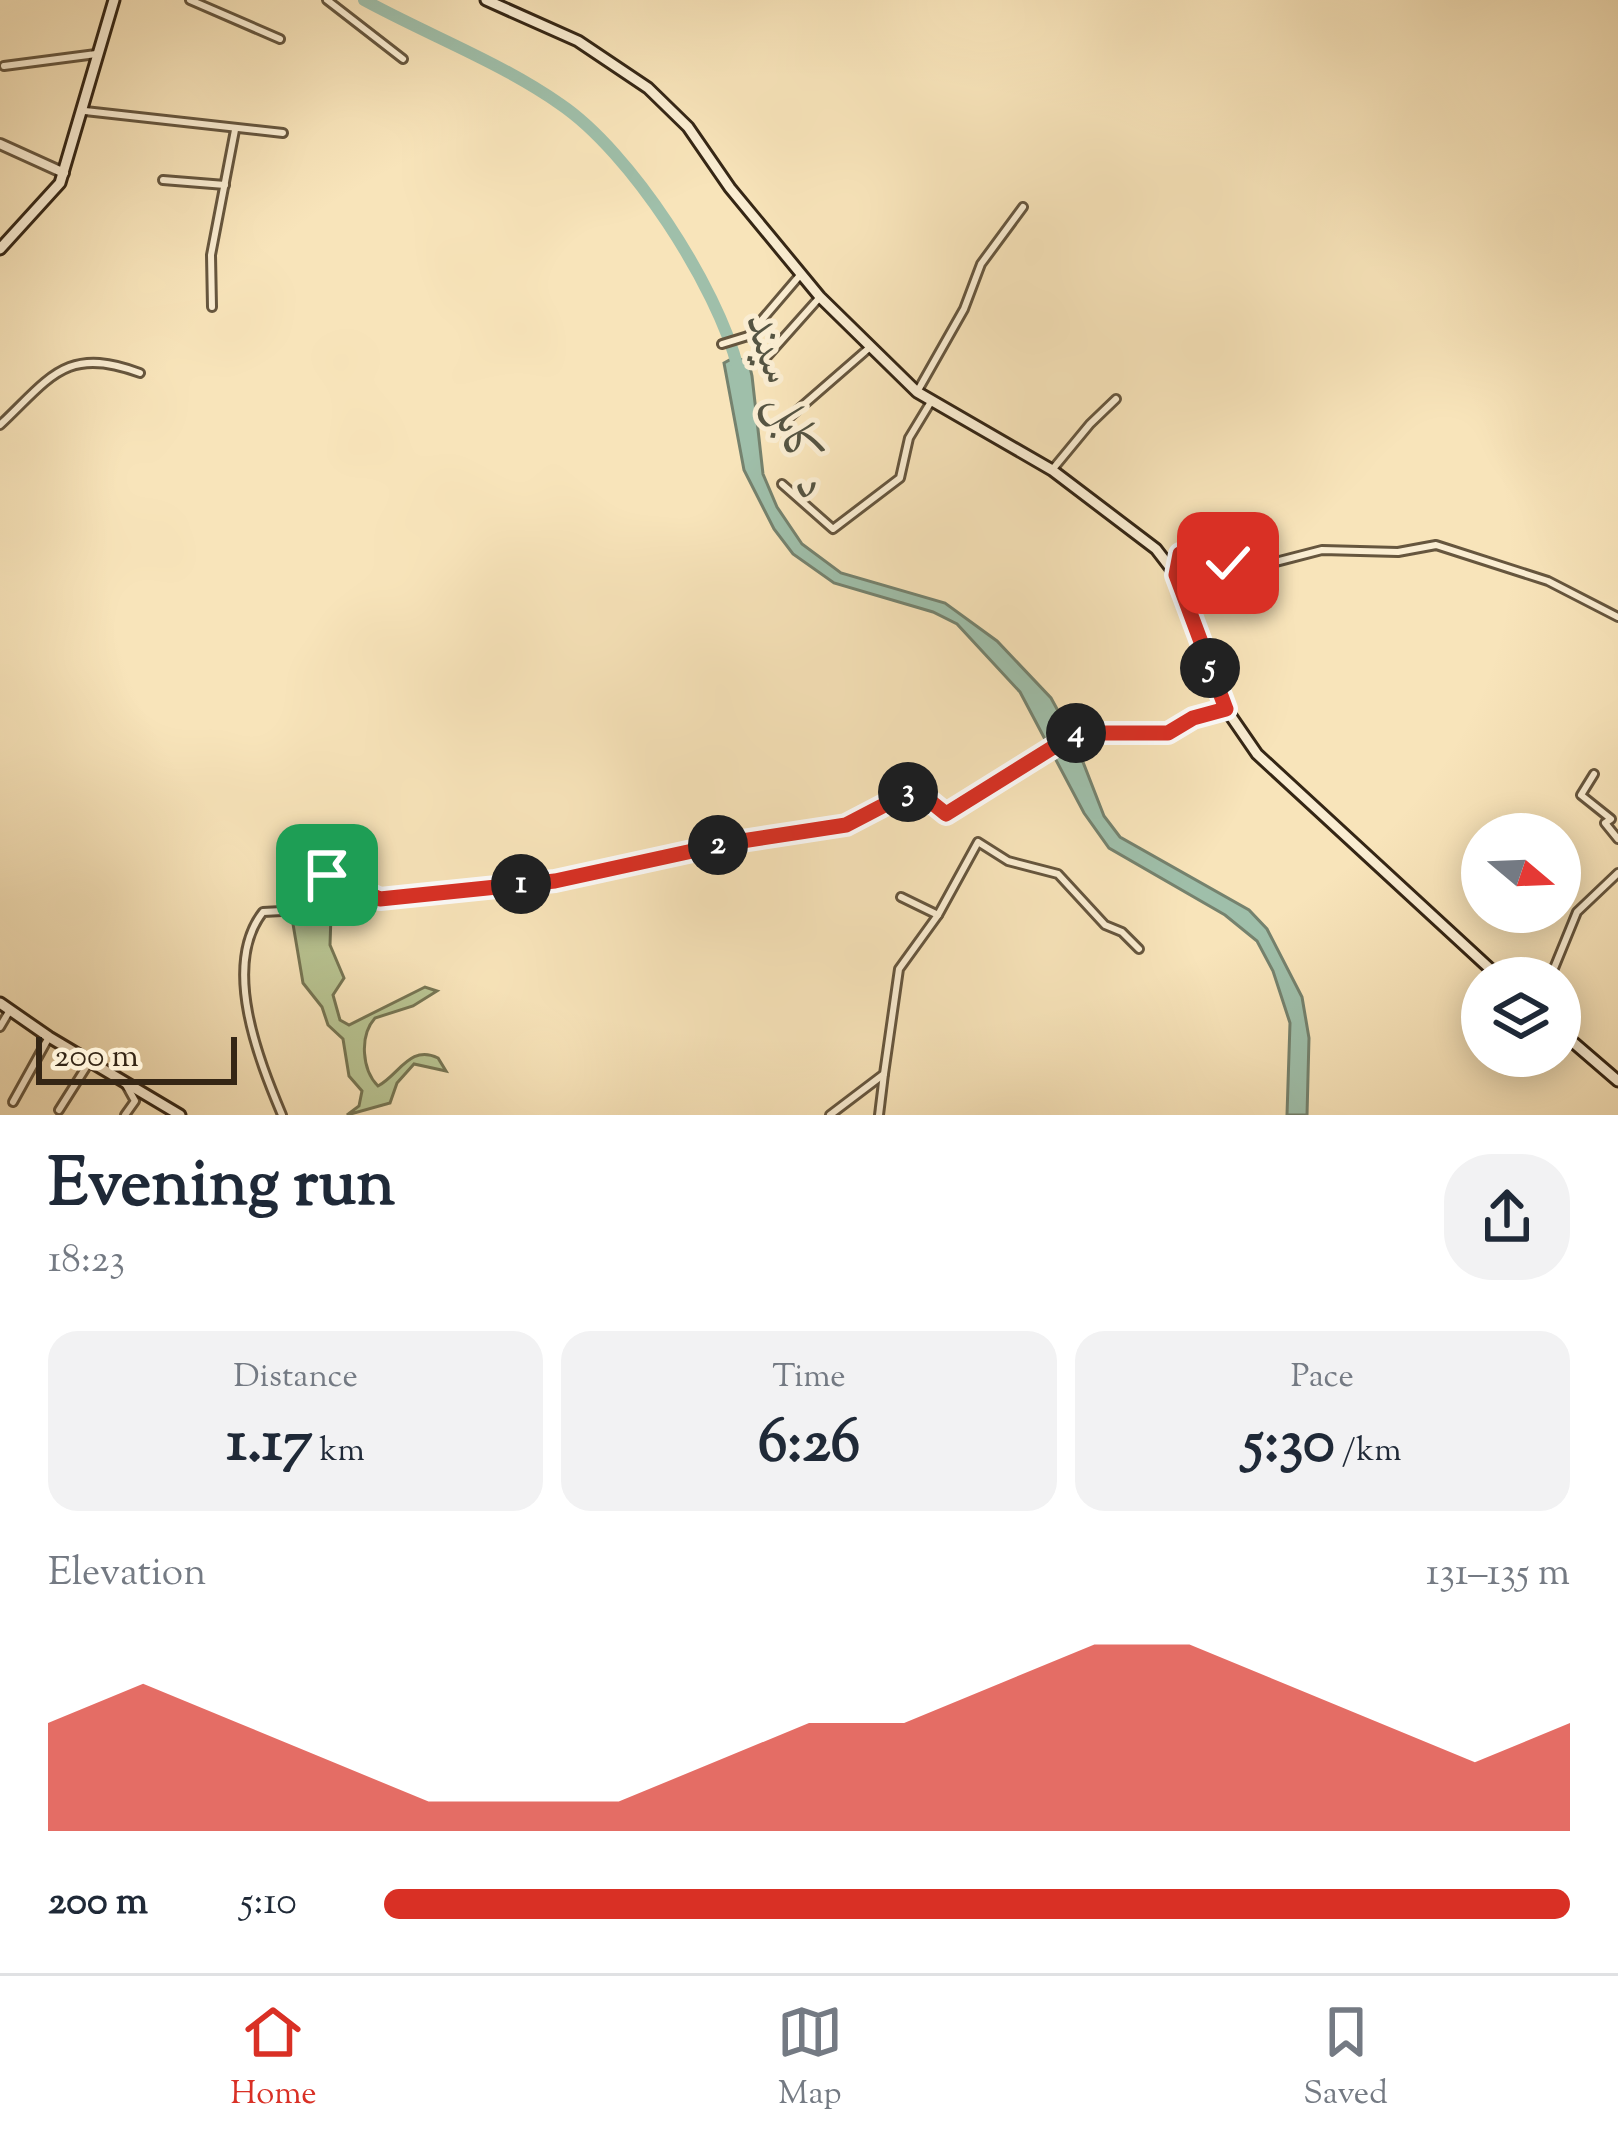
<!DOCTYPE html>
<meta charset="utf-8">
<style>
:root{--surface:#fff;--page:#f2f2f3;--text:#1f2937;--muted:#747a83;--line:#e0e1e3;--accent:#d93025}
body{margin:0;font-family:"Sorts Mill Goudy",Amiri,serif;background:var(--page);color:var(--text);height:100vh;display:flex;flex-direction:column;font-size:45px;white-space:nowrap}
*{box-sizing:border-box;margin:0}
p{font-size:39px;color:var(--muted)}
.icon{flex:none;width:66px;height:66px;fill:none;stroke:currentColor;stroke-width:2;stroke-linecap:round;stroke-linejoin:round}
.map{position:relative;height:1115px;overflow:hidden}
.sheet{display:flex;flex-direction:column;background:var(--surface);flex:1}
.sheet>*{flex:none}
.needle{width:78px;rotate:109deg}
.controls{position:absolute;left:1461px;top:813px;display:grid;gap:24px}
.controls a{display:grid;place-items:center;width:120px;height:120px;border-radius:50%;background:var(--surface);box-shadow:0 6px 30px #0003;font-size:60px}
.scale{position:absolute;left:36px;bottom:30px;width:201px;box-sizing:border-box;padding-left:12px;border:6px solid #352615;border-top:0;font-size:33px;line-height:42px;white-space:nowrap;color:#352615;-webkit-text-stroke:9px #faedd2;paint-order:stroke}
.pin{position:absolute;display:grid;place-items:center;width:102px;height:102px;color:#fff;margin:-51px;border-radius:24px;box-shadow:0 6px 18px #0006}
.km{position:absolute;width:60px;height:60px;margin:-30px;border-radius:50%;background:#222;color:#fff;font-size:33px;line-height:60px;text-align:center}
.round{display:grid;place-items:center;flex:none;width:126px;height:126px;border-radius:48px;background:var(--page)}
.summary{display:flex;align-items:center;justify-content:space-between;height:204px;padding:0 48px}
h1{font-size:66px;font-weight:700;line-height:90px}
.stats{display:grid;grid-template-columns:repeat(3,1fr);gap:18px;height:204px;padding:12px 48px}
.stats div{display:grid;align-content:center;border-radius:30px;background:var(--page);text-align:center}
.stats b{font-size:60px;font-weight:700}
.stats small{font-size:33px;font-weight:400}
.stats p{font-size:33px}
.chart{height:336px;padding:24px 48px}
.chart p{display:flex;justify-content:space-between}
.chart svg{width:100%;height:216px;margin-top:12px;fill:var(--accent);opacity:.7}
ul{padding:0 48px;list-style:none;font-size:39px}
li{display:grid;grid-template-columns:192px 144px 1fr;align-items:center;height:90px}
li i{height:30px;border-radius:15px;background:var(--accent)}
.menu{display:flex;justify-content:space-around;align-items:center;height:168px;border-top:3px solid var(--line);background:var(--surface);font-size:33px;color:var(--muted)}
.menu a{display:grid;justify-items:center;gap:6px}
.menu .selected{color:var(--accent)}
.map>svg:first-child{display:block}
</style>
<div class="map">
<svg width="1618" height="1115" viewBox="0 0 1618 1115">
<rect width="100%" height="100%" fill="#f8e4ba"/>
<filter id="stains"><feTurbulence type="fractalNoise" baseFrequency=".00167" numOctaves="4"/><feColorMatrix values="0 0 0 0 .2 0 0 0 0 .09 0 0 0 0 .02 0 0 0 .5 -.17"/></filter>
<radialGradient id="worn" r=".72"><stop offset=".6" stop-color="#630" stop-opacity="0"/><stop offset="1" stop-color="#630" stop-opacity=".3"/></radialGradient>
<path fill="#b9c593" stroke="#777654" stroke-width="3" d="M314 876 332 886 330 945 344 978 333 995 340 1020 349 1025 425 987 437 991 413 1006 375 1018C359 1036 362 1070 378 1086 399 1075 410 1044 438 1058L446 1071 414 1064 397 1083 390 1103 347 1115 359 1106 362 1091 349 1076 343 1039 328 1025 322 1007 303 983 293 924 295 898Z"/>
<path fill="#9fbfaa" stroke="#75826e" stroke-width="3" d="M735 357 749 363 752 376 763 474 777 507 802 544 841 573 945 603 997 641 1051 698 1076 744 1104 816 1120 837 1249 910 1267 929 1302 997 1309 1038 1307 1115H1287L1290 1023 1273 971 1257 941 1225 915 1109 848 1084 813 1020 692 957 624 933 612 834 583 793 554 774 529 744 470 724 363Z"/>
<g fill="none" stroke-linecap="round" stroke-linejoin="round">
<path stroke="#9fbfaa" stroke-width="12" d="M364 0C428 35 500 62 560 104 631 152 717 286 738 368"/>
<g stroke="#66563e" stroke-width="12">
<g id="minor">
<path d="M190 0 280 39"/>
<path d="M327 0 403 59"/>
<path d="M4 66 96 54"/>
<path d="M85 111 283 133"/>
<path d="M163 180 225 185"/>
<path d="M212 307 211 255 235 130"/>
<path d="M722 344 748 336 801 274"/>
<path d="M763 361 820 297"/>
<path d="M917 392 964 309 981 264 1023 207"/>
<path d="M0 425C50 378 66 345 140 373"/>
<path d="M777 428 869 348"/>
<path d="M1052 470 1090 424 1116 399"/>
<path d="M782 484 833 529 900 478 909 438 932 400"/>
<path d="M1176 575 1180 554 1264 565 1322 550 1398 552 1436 545 1548 581 1618 617"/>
<path d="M1594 774 1581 795 1611 819 1605 823 1618 839"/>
<path d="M901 897 938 915"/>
<path d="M1550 978 1577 912 1618 873"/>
<path d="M0 1027 10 1010"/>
<path d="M13 1102 49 1037"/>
<path d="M59 1110 90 1061"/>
<path d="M125 1115 135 1101 125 1083"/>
<path d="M282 1115C259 1060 221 966 263 912L282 911 291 891 311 868 380 899 555 881 729 843 846 825 915 789 946 814 1076 733H1168L1193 718 1226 709"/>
<path d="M830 1115 884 1074 899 969 938 915 978 842 1008 861 1058 874 1105 925 1122 932 1139 949"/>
<path d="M879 1115 884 1074"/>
</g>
</g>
<g stroke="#66563e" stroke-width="14">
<path id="tertiary" d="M0 144 64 173"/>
</g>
<g stroke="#352615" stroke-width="15">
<g id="secondary">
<path d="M486 0 578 41 648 88 688 127 730 188 820 297 917 392 1052 470 1156 549 1176 575 1226 709 1257 754 1500 978"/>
<path d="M0 249 60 183 114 0"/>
<path d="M0 1003 49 1037 180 1115"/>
<path d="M1560 1031 1618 1081"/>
</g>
</g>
<use href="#minor" stroke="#faedd2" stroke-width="6"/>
<use href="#tertiary" stroke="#faedd2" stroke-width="8"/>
<use href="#secondary" stroke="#faedd2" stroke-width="9"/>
</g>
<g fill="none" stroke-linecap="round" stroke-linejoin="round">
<g stroke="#fff" stroke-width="24">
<path id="route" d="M327 875 380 899 555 881 729 843 846 825 915 789 946 814 1076 733H1168L1193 718 1226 709 1176 575 1180 554 1197 553 1228 563"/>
</g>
<use href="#route" stroke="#d93025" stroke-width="15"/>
</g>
<g text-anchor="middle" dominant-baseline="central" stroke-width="10" stroke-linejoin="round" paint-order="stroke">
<g font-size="48" font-style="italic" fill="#555442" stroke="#faedd2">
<text transform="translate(785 407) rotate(73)">د کابل سيند</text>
</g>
</g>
<rect width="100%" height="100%" filter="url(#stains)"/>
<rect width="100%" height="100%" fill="url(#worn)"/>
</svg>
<div class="controls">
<a><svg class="needle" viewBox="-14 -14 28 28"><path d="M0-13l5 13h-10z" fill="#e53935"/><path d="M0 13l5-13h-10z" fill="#747a83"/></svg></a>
<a><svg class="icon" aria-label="layers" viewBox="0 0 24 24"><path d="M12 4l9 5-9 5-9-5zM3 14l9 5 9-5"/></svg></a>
</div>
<div class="scale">200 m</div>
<div class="pin" style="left:327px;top:875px;background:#1e9e55"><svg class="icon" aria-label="arrive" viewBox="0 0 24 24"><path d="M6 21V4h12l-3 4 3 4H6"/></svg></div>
<div class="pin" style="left:1228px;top:563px;background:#d93025"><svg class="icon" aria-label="check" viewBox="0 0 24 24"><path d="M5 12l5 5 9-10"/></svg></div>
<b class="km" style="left:521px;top:884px">1</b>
<b class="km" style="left:718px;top:845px">2</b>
<b class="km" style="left:908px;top:792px">3</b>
<b class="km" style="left:1076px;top:733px">4</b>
<b class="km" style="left:1210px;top:668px">5</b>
</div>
<section class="sheet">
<div class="summary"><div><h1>Evening run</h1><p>18:23</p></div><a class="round"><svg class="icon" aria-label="share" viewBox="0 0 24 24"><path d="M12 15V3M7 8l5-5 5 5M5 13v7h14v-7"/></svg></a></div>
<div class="stats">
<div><p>Distance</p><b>1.17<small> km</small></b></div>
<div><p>Time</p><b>6:26</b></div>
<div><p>Pace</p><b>5:30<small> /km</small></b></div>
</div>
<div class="chart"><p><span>Elevation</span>131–135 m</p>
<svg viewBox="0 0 160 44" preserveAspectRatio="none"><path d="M0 44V22L10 14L20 22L30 30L40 38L50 38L60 38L70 30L80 22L90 22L100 14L110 6L120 6L130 14L140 22L150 30L160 22V44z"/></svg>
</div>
<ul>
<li><b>200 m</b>5:10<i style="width:100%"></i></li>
</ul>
</section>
<nav class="menu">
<a class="selected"><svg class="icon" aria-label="home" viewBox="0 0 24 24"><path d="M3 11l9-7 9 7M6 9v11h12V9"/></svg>Home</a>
<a><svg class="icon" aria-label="map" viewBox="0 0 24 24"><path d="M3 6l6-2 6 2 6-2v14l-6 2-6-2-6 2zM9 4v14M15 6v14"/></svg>Map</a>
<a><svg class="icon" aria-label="saved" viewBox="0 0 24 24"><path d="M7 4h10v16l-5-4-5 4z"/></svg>Saved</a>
</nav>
